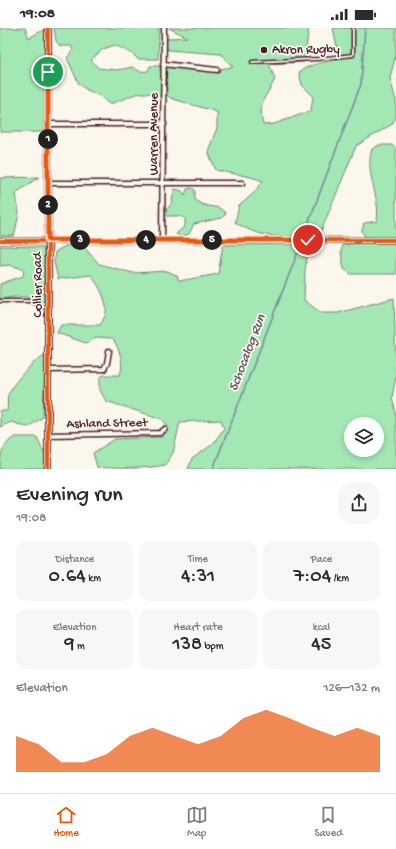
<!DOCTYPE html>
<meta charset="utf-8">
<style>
:root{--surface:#fff;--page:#f7f7f7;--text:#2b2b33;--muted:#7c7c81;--line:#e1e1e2;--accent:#ea580c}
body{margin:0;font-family:"Gochi Hand",sans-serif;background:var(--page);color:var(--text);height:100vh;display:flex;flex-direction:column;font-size:15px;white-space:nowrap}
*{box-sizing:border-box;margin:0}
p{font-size:13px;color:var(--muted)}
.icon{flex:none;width:22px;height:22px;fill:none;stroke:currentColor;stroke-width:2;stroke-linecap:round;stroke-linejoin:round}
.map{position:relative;height:441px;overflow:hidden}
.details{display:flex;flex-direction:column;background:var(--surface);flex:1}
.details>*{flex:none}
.buttons{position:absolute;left:344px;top:389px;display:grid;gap:8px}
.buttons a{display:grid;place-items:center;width:40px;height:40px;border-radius:50%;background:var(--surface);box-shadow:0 2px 6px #0003;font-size:20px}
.pin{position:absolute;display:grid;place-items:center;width:34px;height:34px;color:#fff;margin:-17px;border:2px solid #fff;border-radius:50%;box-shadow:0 1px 4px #0007}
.km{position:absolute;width:20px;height:20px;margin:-10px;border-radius:50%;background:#222;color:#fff;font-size:11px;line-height:20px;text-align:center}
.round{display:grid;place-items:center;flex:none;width:42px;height:42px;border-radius:16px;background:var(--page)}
.head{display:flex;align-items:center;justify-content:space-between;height:68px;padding:0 16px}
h1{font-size:22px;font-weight:600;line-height:30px}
.metrics{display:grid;grid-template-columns:repeat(3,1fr);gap:6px;height:68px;padding:4px 16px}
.metrics div{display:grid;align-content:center;border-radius:10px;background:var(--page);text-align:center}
.metrics b{font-size:20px;font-weight:600}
.metrics small{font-size:11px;font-weight:400}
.metrics p{font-size:11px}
.chart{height:112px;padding:8px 16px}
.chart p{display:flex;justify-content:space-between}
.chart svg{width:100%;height:72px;margin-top:4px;fill:var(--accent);opacity:.7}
.status{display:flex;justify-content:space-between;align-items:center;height:28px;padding:0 20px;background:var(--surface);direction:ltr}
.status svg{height:11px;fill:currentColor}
.menu{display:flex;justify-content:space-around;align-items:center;height:56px;border-top:1px solid var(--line);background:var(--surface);font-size:11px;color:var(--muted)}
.menu a{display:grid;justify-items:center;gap:2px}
.menu .active{color:var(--accent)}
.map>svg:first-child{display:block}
</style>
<div class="status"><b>19:08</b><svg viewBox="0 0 49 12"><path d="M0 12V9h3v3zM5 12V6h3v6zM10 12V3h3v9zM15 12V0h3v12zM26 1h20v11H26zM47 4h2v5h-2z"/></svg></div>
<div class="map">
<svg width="396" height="441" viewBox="0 0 396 441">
<rect width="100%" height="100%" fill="#fbf7ec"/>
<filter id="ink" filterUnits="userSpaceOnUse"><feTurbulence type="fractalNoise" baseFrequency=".025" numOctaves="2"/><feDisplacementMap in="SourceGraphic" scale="8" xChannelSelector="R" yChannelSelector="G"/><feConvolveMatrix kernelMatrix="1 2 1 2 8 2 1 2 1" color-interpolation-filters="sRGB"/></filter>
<g filter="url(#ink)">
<g fill="#a3e8b4" stroke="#768470" fill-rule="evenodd">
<path d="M0 0H25L29 10 45 1V104H0Z"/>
<path d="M54 0H159L158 31H138L131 25 115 17 103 21 91 32 98 40 117 42 133 39C137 43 142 44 148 43L150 38H160L162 69C137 59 132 70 109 76L100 68 87 62 79 56 67 30 73 22 71 18H60L56 13Z"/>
<path d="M169 0H309L304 34 269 36 275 51C265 72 258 71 263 97L274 96 311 83 313 68 302 57 299 44C311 35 326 35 339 30L333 0H396V25L390 50 396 73V89L392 96 356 118 319 208C286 208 263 213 235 194L239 178 254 165 263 153C248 147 232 146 216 142L208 123 217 100V84L170 70 167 67 166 39 204 43 233 39 221 26 168 22 166 16 168 10 187 9Z"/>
<path d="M379 117H392L396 121V210L365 209 362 203 364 195 377 193C381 168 364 146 372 121Z"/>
<path d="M39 149 16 165 19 186 14 208H0V150Z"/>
<path d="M192 160 195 162V172C198 174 201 176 204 177 214 180 219 177 226 186L221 190 194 196 189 206 181 209 176 206 185 198V190L178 188H165L167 181 172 175 174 161 182 163 185 167 187 161Z"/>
<path d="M358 215H392L396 217V246H351L344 241 341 224 342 217Z"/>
<path d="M309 216 305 242 304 272 321 285H338L394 270 396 348 392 369 396 385V441H188L192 431 213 416 224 400 221 392 180 394 173 425 165 437C144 441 119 441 97 439L93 425 115 411 163 409 167 397 162 391 106 373 100 362V351L103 347H120C124 335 120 322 113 311L96 310 86 315 57 305 61 297H100C102 294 105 289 106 285 108 273 98 256 91 247L58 251 54 234 55 224 66 218 84 219 99 236 133 245 168 243 177 248 179 253 218 246 223 217ZM351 396H377V422H351Z"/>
<path d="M0 218 43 219 44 224V274C30 268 14 267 0 272V256L23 248 24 241 9 237 0 238Z"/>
<path d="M45 327 43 389 28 399 11 394 0 399V383H7C8 378 7 372 8 367 11 357 35 331 45 327Z"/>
<path d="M14 409H37L45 427 44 441H0C0 426 2 418 14 409Z"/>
</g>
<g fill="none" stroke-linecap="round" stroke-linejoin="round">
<g stroke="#7386a1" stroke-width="1.5">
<path d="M303 209 361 56 365 0"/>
<path d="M213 441 301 216"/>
</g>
<g stroke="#4a1f2b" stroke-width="5">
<g id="service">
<path d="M252 34 317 31 353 27V0"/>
<path d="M0 273H31L41 279H47"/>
</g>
</g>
<g stroke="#4a1f2b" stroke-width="7">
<g id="minor">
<path d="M163 36 217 42"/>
<path d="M48 96H164"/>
<path d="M48 155H242"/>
<path d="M162 212 164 0"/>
<path d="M0 213 396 212"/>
<path d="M49 342 104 341 107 335 109 323"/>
<path d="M48 407 160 405 165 401"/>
</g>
</g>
<g stroke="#4a1f2b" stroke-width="8">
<path id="tertiary" d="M48 0V441"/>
</g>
<use href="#service" stroke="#fbf7ec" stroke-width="2"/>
<use href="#minor" stroke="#fbf7ec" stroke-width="4"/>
<use href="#tertiary" stroke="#fbf7ec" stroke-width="5.5"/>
<g stroke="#fbf7ec" stroke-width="6">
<g id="cycleway">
<path d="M48 0V441"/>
<path d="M0 213 396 212"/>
</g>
</g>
<use href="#cycleway" stroke="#e8590c" stroke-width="4"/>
</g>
</g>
<g fill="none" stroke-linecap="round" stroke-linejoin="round" filter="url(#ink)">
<g stroke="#fff" stroke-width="8">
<path id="route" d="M48 44V212H308"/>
</g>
<use href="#route" stroke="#ea580c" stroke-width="5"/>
</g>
<circle fill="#4a1f2b" stroke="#fbf7ec" stroke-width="1.5" cx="264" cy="22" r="4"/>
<g text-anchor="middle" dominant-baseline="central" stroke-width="3.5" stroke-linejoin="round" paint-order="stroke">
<g font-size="13" fill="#4a1f2b" stroke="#fbf7ec" text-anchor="start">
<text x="272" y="22">Akron Rugby</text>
</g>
<g font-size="13" fill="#4a1f2b" stroke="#fbf7ec">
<text transform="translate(154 106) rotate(-90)">Warren Avenue</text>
<text transform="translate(38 257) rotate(-90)">Collier Road</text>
<text transform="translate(107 396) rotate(-1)">Ashland Street</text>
</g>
<g font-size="14" font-style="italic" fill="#5f5366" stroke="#fbf7ec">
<text transform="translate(248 325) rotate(-69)">Schocalog Run</text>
</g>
</g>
</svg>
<div class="buttons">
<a><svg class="icon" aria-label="layers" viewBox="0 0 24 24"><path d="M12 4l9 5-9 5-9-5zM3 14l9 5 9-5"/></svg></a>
</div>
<div class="pin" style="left:48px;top:44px;background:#1e9e55"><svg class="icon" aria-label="arrive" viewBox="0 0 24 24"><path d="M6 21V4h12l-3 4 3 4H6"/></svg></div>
<div class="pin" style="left:308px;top:212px;background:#d93025"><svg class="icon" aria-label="check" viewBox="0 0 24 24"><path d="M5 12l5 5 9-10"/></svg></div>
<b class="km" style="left:48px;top:111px">1</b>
<b class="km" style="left:48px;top:177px">2</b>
<b class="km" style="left:80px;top:212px">3</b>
<b class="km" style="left:146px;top:212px">4</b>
<b class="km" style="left:212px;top:212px">5</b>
</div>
<section class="details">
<div class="head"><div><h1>Evening run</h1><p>19:08</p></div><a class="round"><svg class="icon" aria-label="share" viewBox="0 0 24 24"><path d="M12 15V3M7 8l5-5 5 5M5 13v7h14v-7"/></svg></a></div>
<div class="metrics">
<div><p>Distance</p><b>0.64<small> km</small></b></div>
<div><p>Time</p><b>4:31</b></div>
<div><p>Pace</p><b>7:04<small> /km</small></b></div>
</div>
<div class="metrics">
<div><p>Elevation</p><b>9<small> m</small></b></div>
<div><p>Heart rate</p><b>138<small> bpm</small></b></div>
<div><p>kcal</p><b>45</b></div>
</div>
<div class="chart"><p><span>Elevation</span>126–132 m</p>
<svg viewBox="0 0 160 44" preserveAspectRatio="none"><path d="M0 44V22L10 27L20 38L30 38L40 33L50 22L60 17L70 22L80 27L90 22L100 11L110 6L120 11L130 17L140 22L150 17L160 22V44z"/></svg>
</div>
</section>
<nav class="menu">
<a class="active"><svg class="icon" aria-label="home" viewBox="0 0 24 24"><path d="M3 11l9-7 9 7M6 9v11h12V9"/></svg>Home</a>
<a><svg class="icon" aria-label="map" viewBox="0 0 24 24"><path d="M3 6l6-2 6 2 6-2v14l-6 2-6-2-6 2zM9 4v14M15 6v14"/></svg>Map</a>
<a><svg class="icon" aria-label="saved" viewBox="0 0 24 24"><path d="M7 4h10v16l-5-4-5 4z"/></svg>Saved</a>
</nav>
